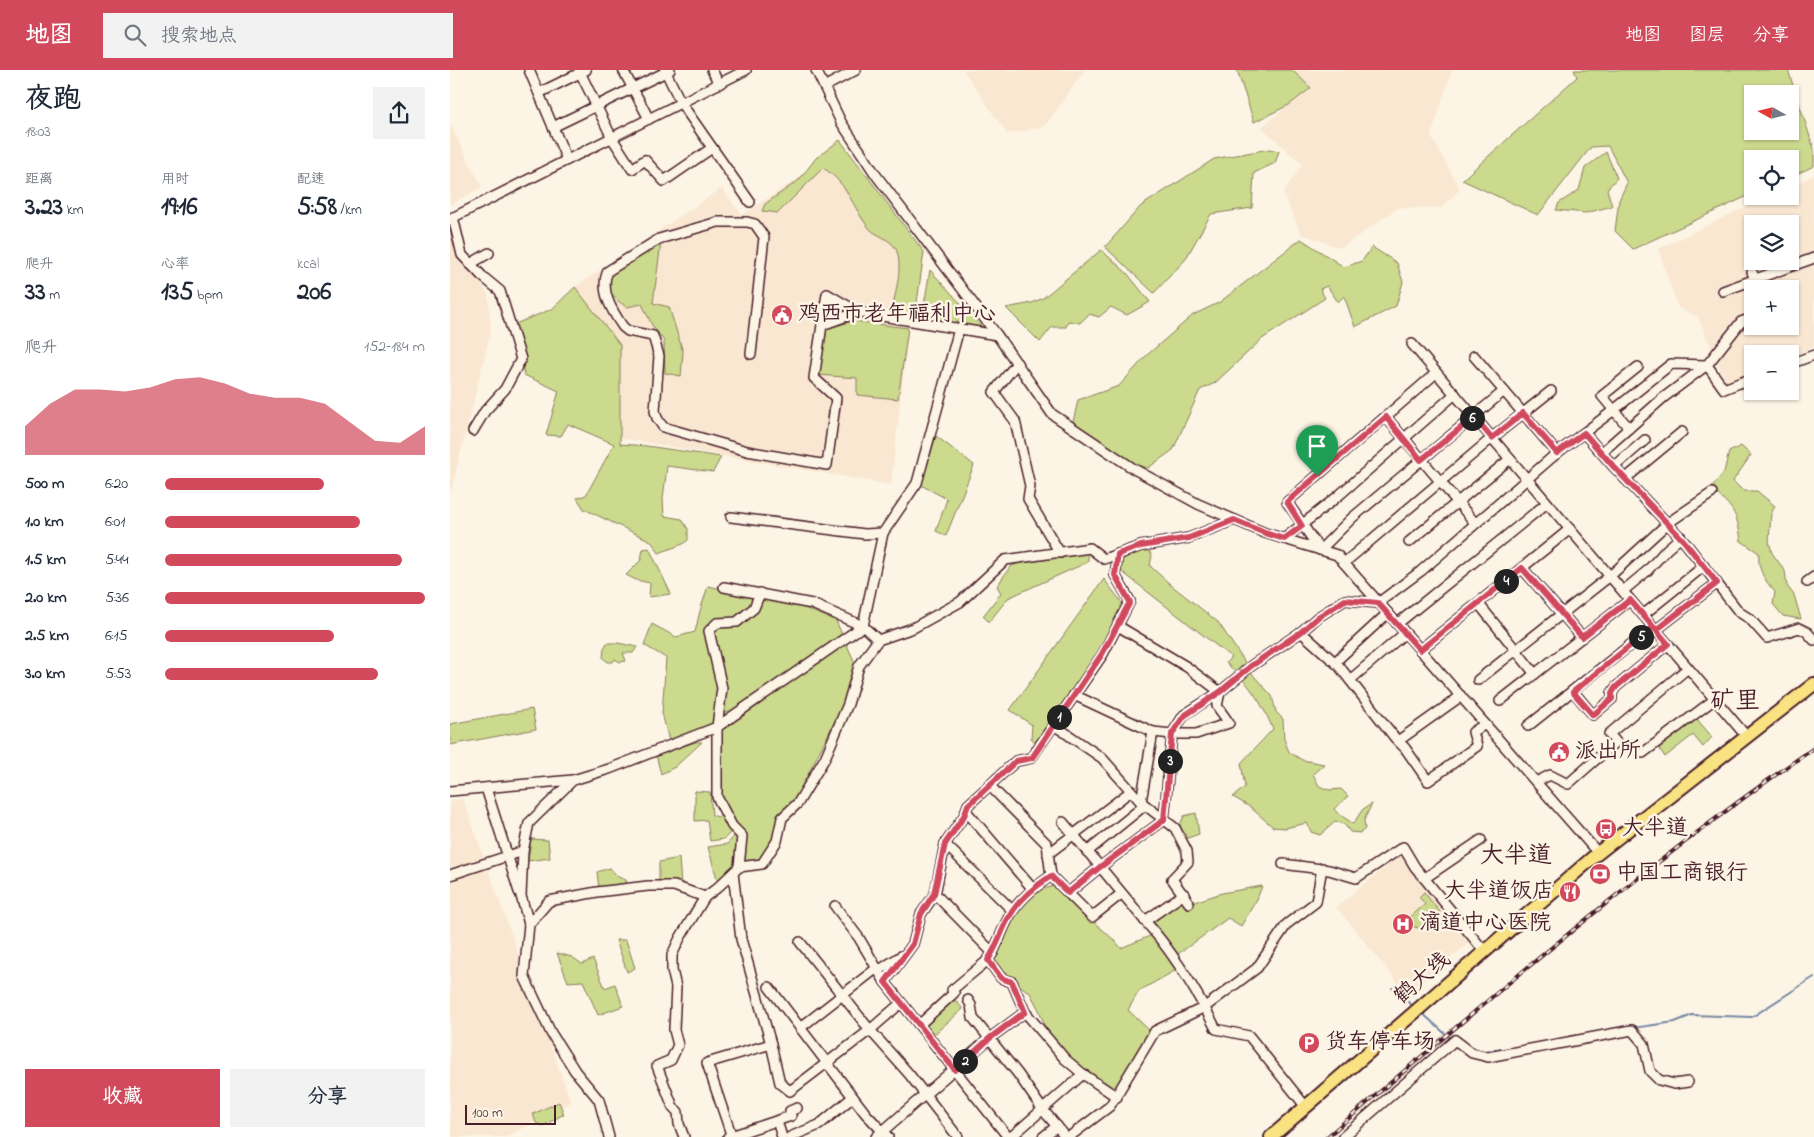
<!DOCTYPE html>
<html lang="zh">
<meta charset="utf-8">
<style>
:root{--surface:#fff;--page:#f2f2f3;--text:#1f2937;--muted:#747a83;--accent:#d1495b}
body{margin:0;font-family:"Indie Flower","LXGW WenKai TC",sans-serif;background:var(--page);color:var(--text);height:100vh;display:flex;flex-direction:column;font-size:19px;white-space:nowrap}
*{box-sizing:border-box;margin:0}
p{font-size:16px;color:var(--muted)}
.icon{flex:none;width:28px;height:28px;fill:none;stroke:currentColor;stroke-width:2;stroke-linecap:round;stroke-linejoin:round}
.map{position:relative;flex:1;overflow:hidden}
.drawer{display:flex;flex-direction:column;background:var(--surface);width:450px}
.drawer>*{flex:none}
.needle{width:32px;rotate:278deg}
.fabs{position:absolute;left:1294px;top:15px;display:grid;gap:10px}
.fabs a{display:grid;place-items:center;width:55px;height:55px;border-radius:0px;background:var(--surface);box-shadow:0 1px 4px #0004;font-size:25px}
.scale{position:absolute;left:15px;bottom:12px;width:91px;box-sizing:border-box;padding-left:5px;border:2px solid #4a1f2b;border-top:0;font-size:14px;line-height:18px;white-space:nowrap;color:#4a1f2b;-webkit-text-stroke:4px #fcf5e5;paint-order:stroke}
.pin{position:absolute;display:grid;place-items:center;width:42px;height:42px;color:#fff;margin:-51px -21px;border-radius:50% 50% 50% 0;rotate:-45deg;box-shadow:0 0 5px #0007}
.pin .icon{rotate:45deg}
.km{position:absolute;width:25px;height:25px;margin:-12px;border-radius:50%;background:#222;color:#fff;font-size:14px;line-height:25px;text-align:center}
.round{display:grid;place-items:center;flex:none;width:52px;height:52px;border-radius:0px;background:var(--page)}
.head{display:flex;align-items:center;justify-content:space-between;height:85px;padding:0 25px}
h1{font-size:28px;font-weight:700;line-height:38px}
.figures{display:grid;grid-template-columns:repeat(3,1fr);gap:8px;height:85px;padding:5px 25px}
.figures div{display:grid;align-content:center}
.figures b{font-size:25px;font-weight:700}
.figures small{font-size:14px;font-weight:400}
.figures p{font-size:14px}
.chart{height:140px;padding:10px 25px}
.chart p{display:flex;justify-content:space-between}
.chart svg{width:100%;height:90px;margin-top:5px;fill:var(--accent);opacity:.7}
.button{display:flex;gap:10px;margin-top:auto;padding:10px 25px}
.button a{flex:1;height:58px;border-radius:0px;background:var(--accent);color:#fff;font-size:20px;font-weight:700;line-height:58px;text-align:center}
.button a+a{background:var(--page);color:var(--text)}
ul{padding:0 25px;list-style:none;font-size:16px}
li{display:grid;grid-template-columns:80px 60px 1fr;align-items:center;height:38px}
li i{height:12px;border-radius:6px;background:var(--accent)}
header{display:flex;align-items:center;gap:30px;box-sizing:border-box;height:70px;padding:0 25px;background:var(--accent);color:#fff}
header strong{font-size:24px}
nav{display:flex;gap:28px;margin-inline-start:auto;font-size:18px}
.search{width:350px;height:45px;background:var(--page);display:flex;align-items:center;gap:12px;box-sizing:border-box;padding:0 18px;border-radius:0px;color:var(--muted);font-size:19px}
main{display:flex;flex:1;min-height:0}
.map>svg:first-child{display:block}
</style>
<header>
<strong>地图</strong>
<div class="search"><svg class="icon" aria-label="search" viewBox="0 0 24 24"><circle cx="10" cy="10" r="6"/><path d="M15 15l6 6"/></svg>搜索地点</div>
<nav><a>地图</a><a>图层</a><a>分享</a></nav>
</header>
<main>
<section class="drawer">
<div class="head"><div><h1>夜跑</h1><p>18:03</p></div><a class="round"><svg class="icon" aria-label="share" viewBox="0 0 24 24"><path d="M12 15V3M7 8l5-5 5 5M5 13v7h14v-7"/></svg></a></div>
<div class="figures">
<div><p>距离</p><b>3.23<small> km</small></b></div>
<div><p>用时</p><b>19:16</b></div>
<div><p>配速</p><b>5:58<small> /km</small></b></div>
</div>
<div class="figures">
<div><p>爬升</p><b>33<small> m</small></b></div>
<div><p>心率</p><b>135<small> bpm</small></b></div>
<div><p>kcal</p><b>206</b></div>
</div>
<div class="chart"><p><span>爬升</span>152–184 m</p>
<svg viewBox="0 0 160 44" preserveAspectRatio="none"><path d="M0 44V30L10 19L20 12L30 12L40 13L50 11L60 7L70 6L80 9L90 14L100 16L110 16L120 19L130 28L140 37L150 38L160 30V44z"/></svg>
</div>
<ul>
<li><b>500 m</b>6:20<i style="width:61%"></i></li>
<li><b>1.0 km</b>6:01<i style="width:75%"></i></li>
<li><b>1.5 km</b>5:44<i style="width:91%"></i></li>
<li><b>2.0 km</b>5:36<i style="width:100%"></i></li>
<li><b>2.5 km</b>6:15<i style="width:65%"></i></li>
<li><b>3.0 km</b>5:53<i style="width:82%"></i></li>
</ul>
<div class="button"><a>收藏</a><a>分享</a></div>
</section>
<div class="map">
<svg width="1364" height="1067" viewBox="0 0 1364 1067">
<rect width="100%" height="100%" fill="#fcf5e5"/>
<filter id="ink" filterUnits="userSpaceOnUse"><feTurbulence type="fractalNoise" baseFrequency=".02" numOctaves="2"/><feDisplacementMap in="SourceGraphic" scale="10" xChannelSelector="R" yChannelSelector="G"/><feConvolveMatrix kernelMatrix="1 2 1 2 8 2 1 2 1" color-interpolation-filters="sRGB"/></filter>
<g filter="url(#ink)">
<g fill="#fae7d2" fill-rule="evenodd">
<path d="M513 0H635L594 57 557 64Z"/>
<path d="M841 0H1002L981 66 1010 119 992 138H948L891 178 851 164 833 123 852 94 811 57 861 18Z"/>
<path d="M0 54 32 117 0 135Z"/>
<path d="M387 83 467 186 441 415 164 367 125 217 272 118 292 145Z"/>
<path d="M1364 105V277L1340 287V284H1302V302L1276 313 1248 247 1228 238 1208 179 1318 126H1340V116ZM1302 154H1340V191H1302ZM1302 219H1340V256H1302Z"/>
<path d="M0 162 38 224 41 261 0 425Z"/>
<path d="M13 728 121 1032 56 1067H0V732Z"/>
<path d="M950 785 1020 872 957 924 886 837Z"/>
</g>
<g fill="#cbda8d" stroke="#8a7c5c" fill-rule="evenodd">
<path d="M787 0H842L861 18 839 35 804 52Z"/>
<path d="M1124 0H1338L1364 79V96L1340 107V89H1302V124L1183 179 1165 161 1169 130 1177 113 1158 76 1141 77 1088 145 1012 110 1127 7ZM1302 24H1340V61H1302Z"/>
<path d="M390 70 474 182 465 247 449 244 443 236C446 219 453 196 446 179 440 168 424 165 419 158 402 137 398 113 373 98L328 143 312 141 315 134 349 110 366 88Z"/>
<path d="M819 79 829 81 825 93 804 103 802 138 761 144 735 190 704 223 655 177 691 136 764 89Z"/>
<path d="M1156 82 1167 108 1157 119 1162 136 1136 143 1106 140 1109 133 1129 120 1135 98Z"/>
<path d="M851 169 894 197 912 191 922 177 947 193 953 212 946 236 905 257 894 226 888 232 877 216 870 219 875 228 812 269 765 313 750 320 723 380 698 398 687 395 623 352 628 330 669 316 697 285 743 245 770 232Z"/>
<path d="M211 173 203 233 219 237 233 282 231 306 215 303 214 271 202 255 192 234 177 237C162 228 153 219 164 201Z"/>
<path d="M651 180 677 203 700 232 677 245 661 237 649 247 639 244 630 253 618 251 616 257H602L590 272 556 238 582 233 593 228Z"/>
<path d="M480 200 533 258 472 247Z"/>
<path d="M125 217 170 275V374L197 376 271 387 263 402 217 396 213 429 214 446 232 449 238 459V470L233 474 209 483 201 471 134 439 127 428 136 425 164 374 118 354 111 366 96 365 109 321 74 305 65 254 102 239Z"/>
<path d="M404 251 458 258 448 329 407 325V308L368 305 374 259Z"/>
<path d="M486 366 524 395 496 466 486 461 497 429 471 415Z"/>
<path d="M1291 376 1301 385 1283 411 1293 421H1307L1325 436 1321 444 1319 471 1322 483 1335 501 1337 516 1344 525 1351 549 1333 546 1323 534 1325 522C1315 511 1307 499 1309 483L1291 471C1287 442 1283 437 1261 419L1274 402 1279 382Z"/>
<path d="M199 478 221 524 199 527 200 513 186 510 176 505 191 490 193 479Z"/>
<path d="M698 480 702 485 700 496 721 515 768 552 804 606 822 626 826 642 833 649 834 669 839 682 852 690 874 694 863 704 869 716 879 720 891 719 898 726 884 739C890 747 897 748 903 754L913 739 922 734 914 750 915 759 910 763 900 762 895 755 886 751 870 765 861 762 857 753 835 758 823 757 800 737 783 727 795 717 791 693 823 659C811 631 799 613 776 593L781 587 671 501 672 490 686 482Z"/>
<path d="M638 483V492L558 528 539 552 533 546 551 523 547 516 560 497 566 494Z"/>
<path d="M654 509 673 534 651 580 587 674 581 668 582 655 560 640Z"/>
<path d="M258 516 345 534 386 551 406 595 394 633 346 728 327 750 323 768 309 790 283 796 268 812 258 777 277 774 290 760 272 725 265 654 219 671 212 643 216 588 194 575 202 554 226 567 245 562 250 541Z"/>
<path d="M157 573H168L187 577 183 583H173L176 591 170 592 165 589 163 592H158L153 588 154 578Z"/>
<path d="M82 639 86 659 0 675V654Z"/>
<path d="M1247 649 1262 667 1253 677 1243 665 1215 687 1209 678Z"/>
<path d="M246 672H252L225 697 211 704 206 685Z"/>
<path d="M245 721 260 722 262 745 268 747 273 744 283 760 274 769 260 771 257 750 245 751Z"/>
<path d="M746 743 749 764 735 769 730 755 734 746Z"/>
<path d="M81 769 98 770 100 788 78 791Z"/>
<path d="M229 788 231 814 209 813V792Z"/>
<path d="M160 798 168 807 176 810 177 816 149 819 147 802Z"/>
<path d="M605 816 666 872 671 878 702 865 728 899 689 921 678 940 700 961 666 1022 619 989 595 957 589 940 580 923 558 907 543 892 564 847 584 821Z"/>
<path d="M812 816 807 829 791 856 778 848 728 884 704 852 733 828 738 834 772 823Z"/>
<path d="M974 822 997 851 979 862 957 854 956 851 975 834 969 827Z"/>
<path d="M166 870H176L185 898 177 902Z"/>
<path d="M107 883 122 887 132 894 143 889 155 918 165 914 173 936 148 945 133 911 118 912Z"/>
<path d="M504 929 513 939 482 966 473 956Z"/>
<path d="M109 1032 114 1044 93 1056 86 1053 83 1044Z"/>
</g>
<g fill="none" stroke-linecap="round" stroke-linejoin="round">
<g stroke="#7887a4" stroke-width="2">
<path d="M942 918 963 936"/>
<path d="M971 942 1001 969"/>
<path d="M1183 958 1225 952 1242 945 1302 947 1364 907"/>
<path d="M1021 977 1031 981 1056 979"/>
</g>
<g stroke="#4a1f2b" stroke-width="12">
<g id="minor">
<path d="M79 0 117 90"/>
<path d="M129 0 162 68 182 99 195 90 214 111 262 78"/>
<path d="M173 0 199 49"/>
<path d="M215 0 231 33 300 132"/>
<path d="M262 0 269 14"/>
<path d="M366 0 391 52 426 105 547 265 602 344 684 399 748 434 815 463 887 485 1148 783"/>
<path d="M374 17 406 0"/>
<path d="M89 23 136 0"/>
<path d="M103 57 220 0"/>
<path d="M3 147 12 185 32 206 50 221 71 289 55 319 35 341 23 361"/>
<path d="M0 149 296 0"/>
<path d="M20 194 39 183"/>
<path d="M1302 202 1309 219"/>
<path d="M1273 221 1364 188"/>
<path d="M1302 248 1291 252 1257 295 1274 319 1302 308"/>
<path d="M372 255 377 224 408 242 547 265"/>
<path d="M962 274 1297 667"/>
<path d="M301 284 314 167 305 154 297 152H268L209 169 158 201C149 220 162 241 173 257L178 261 203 266 209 286 205 341 207 348 213 357 297 381 377 395 386 328 364 308 372 255 408 242"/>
<path d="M567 293 544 322 565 351 580 416 578 429 610 483"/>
<path d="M1340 294 1364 285"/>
<path d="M986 303 837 432 870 480 902 448 1054 321"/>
<path d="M936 347 1025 453"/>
<path d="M1179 358 1152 326 1188 297"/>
<path d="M1134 363 1164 397 1234 471 1289 542 1300 549 1317 568 1349 558 1357 562 1364 570"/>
<path d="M1152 382 1213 328 1257 295"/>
<path d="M1107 383 1164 340 1221 294 1257 295"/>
<path d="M1164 397 1195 370"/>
<path d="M1175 409 1232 362"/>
<path d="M281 447 415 464 433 463 467 413 509 259"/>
<path d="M834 469 887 427 1005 324"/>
<path d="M959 472 1060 389"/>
<path d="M894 493 1042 368 1101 321"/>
<path d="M1072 498 1132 567"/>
<path d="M1357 512 1364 507"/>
<path d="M274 517 362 534 413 556 433 463"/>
<path d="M1173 521 1197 501 1217 479 1231 467"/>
<path d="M1028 533 1085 604"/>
<path d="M1193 545 1254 496"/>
<path d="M947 554 1097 433"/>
<path d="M1206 560 1267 513"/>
<path d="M851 562 889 596 945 668 955 678 978 711 1027 676 1023 662 1035 654"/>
<path d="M970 580 1120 459"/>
<path d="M885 592 938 543"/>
<path d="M900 610 955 563"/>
<path d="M1028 610 1160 506 1218 453 1262 423"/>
<path d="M1123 621 1143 645 1162 629V623L1166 617 1218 574"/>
<path d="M624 625 703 662"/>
<path d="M1050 631 1180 530"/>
<path d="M604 655 652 688 691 732 725 758 737 781 738 792 722 809 739 833"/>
<path d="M1078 656 1203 557"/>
<path d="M948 671 1011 626"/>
<path d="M1193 683 1265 629"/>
<path d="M1086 712 1100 705 1118 714 1166 672 1159 664 1238 598"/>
<path d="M539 715 597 774 601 806"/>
<path d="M36 718 69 822"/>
<path d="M0 721 123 710"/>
<path d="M691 732 703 662 722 664 734 645 770 622 801 596 851 562 868 547 895 530 928 533 971 501 1107 383 1024 286"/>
<path d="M516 741 582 818"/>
<path d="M613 752 695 851 734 824"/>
<path d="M495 774 563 841"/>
<path d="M637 782 695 735"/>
<path d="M598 784 681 721"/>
<path d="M833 794 879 800 906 808 953 777 965 797 1035 882"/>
<path d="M289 797 292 766 282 756 267 727V657L272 618 259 561 267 553 287 552 304 538 310 523"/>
<path d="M283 803 291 869 321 974 330 1013 340 1021 420 960 451 933"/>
<path d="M0 805 73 781"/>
<path d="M975 808 1031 770"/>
<path d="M618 823 650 797 714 750 722 664H746L779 653 767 636 770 622 737 597 668 556"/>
<path d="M485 824 543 883"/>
<path d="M385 836 409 868 435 912 558 1067"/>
<path d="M695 851C724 883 746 920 766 959L799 966 856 1037"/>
<path d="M79 854 71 826 73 781 79 753 123 710 159 699 267 657 413 556 428 570 463 558 510 532 555 490 640 478 654 489 691 476 739 468 784 450"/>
<path d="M350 872 420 960 459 1004 508 1067"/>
<path d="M428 901 451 886"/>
<path d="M435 912 463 874 471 844 485 824 495 774 514 746 518 735 566 691 581 688 653 584 680 531 665 505 668 484"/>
<path d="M319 917 416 1044 438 1067"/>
<path d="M518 930 521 935 523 948 568 1004 593 1040 616 1067"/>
<path d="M469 955 504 923 502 920 538 890"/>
<path d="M350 958 427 898"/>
<path d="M667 1027 633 1004 615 989 575 942 562 912 551 908 538 890C548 876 551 861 559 847 569 829 584 817 601 806L642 847 671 824"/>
<path d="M327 1051 332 1067"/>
<path d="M159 1067 149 1030 125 1001 101 963 74 906 79 854 99 831 147 822 198 816H224L255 827"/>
<path d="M234 1067 229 1054 228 1042 223 1037 207 996 221 990 228 975 224 960 226 917 222 900V885L230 868 255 827 267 818 289 797 312 794 327 771 332 748 348 733 375 688 398 634 409 596 428 570"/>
<path d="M278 1067 341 1046 340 1041 347 1038"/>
<path d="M282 1067 257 993 321 974"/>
<path d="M340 1067 369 1055 403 1027"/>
<path d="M426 1067 540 968 575 942"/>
<path d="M561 1067 633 1004"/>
<path d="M593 1067 607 1056"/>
<path d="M619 1067 660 1036 705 961 755 937 807 898 837 854 866 832 872 798"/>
<path d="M893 1067 1005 970 1022 983 1038 987 1182 960 1194 974 1200 1001 1209 1010 1224 1014 1238 1012"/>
</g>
</g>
<g stroke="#4a1f2b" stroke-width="16">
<path id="highway" d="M821 1067 1148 783 1364 614"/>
</g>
<use href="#minor" stroke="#fcf5e5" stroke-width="9"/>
<use href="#highway" stroke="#f8e281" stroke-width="12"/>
<g stroke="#4a1f2b" stroke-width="4">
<path id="rail" d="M877 1067C1035 932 1193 796 1364 678"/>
</g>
<use href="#rail" stroke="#fcf5e5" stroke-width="2" stroke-dasharray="5.5" stroke-linecap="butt"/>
</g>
</g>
<g fill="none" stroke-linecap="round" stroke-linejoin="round" filter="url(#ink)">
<g stroke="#fff" stroke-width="10">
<path id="route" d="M867 406 837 432 852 456 834 469 815 463 784 450 739 468 691 476 668 484 665 505 680 532 652 584 582 688 566 691 518 735 514 746 495 774 484 824 471 844 463 874 435 912 505 1000 540 968 575 942 562 912 551 908 538 890C548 875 551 861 559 847 569 829 584 817 601 806L618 823 650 797 714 750 722 664 734 646 770 622 801 596 851 562 868 547 895 530 928 533 970 580 1072 498 1132 567 1180 530 1218 574 1166 617 1162 623V629L1143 645 1123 622 1203 557 1206 560 1267 513 1234 471 1164 397 1134 363 1107 383 1073 343 1042 368 1024 347 971 390 936 347 867 406"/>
</g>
<use href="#route" stroke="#d1495b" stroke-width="6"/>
</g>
<defs>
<g id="civic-disc" transform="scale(1.125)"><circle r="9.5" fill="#d1495b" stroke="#fcf5e5"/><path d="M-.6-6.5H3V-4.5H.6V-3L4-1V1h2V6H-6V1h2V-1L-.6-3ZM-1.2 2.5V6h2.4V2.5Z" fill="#fff"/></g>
<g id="bus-disc" transform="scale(1.125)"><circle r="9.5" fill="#d1495b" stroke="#fcf5e5"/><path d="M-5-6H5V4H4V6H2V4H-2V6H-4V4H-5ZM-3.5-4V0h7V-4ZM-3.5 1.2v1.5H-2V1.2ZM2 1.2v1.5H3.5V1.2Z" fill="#fff"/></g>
<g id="bank-disc" transform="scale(1.125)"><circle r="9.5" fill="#d1495b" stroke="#fcf5e5"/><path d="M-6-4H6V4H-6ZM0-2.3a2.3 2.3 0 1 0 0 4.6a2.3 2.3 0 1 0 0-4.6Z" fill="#fff"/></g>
<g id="restaurant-disc" transform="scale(1.125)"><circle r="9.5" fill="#d1495b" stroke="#fcf5e5"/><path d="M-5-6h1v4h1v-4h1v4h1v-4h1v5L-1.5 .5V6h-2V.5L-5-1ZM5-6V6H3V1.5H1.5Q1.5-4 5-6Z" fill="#fff"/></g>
<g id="hospital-disc" transform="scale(1.125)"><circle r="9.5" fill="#d1495b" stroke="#fcf5e5"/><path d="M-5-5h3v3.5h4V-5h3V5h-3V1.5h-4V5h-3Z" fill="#fff"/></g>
<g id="parking-disc" transform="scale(1.125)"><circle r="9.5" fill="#d1495b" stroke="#fcf5e5"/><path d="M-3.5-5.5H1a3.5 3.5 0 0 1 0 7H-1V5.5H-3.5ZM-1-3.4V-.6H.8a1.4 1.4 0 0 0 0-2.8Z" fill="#fff"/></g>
</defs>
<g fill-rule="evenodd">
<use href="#civic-disc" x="332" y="245"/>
<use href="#civic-disc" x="1109" y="682"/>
<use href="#bus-disc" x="1156" y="759"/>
<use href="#bank-disc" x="1150" y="804"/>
<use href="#restaurant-disc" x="1120" y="822"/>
<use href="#hospital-disc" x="953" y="854"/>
<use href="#parking-disc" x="859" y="973"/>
</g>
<g text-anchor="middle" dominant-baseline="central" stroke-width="5" stroke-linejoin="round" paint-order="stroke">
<g font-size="22" fill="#4a1f2b" stroke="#fcf5e5" text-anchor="start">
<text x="348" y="245">鸡西市老年福利中心</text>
<text x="1125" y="682">派出所</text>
<text x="1172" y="759">大半道</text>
<text x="1166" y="804">中国工商银行</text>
<text x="1104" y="822" text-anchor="end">大半道饭店</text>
<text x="969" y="854">滴道中心医院</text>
<text x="875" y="973">货车停车场</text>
</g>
<g font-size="22" fill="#4a1f2b" stroke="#fcf5e5">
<text transform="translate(973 909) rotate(-41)">鹤大线</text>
</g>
<g font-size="24" fill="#4a1f2b" stroke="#fcf5e5">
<text x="1066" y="786">大半道</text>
</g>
<g font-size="25" fill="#4a1f2b" stroke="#fcf5e5">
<text x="1285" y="632">矿里</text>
</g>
</g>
</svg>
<div class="fabs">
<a><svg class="needle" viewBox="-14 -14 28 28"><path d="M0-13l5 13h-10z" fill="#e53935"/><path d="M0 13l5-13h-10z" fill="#747a83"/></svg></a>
<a><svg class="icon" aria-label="locate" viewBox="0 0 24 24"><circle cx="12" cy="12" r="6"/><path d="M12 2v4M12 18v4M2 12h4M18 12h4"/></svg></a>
<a><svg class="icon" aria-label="layers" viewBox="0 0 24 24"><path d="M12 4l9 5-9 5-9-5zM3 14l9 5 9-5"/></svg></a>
<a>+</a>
<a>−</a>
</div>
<div class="scale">100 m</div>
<div class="pin" style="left:867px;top:406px;background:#1e9e55"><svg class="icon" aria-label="arrive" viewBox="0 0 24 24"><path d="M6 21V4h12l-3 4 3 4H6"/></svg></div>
<b class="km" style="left:609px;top:647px">1</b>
<b class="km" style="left:515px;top:991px">2</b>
<b class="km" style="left:720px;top:691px">3</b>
<b class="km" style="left:1056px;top:511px">4</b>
<b class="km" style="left:1191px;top:567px">5</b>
<b class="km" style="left:1022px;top:348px">6</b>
</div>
</main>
